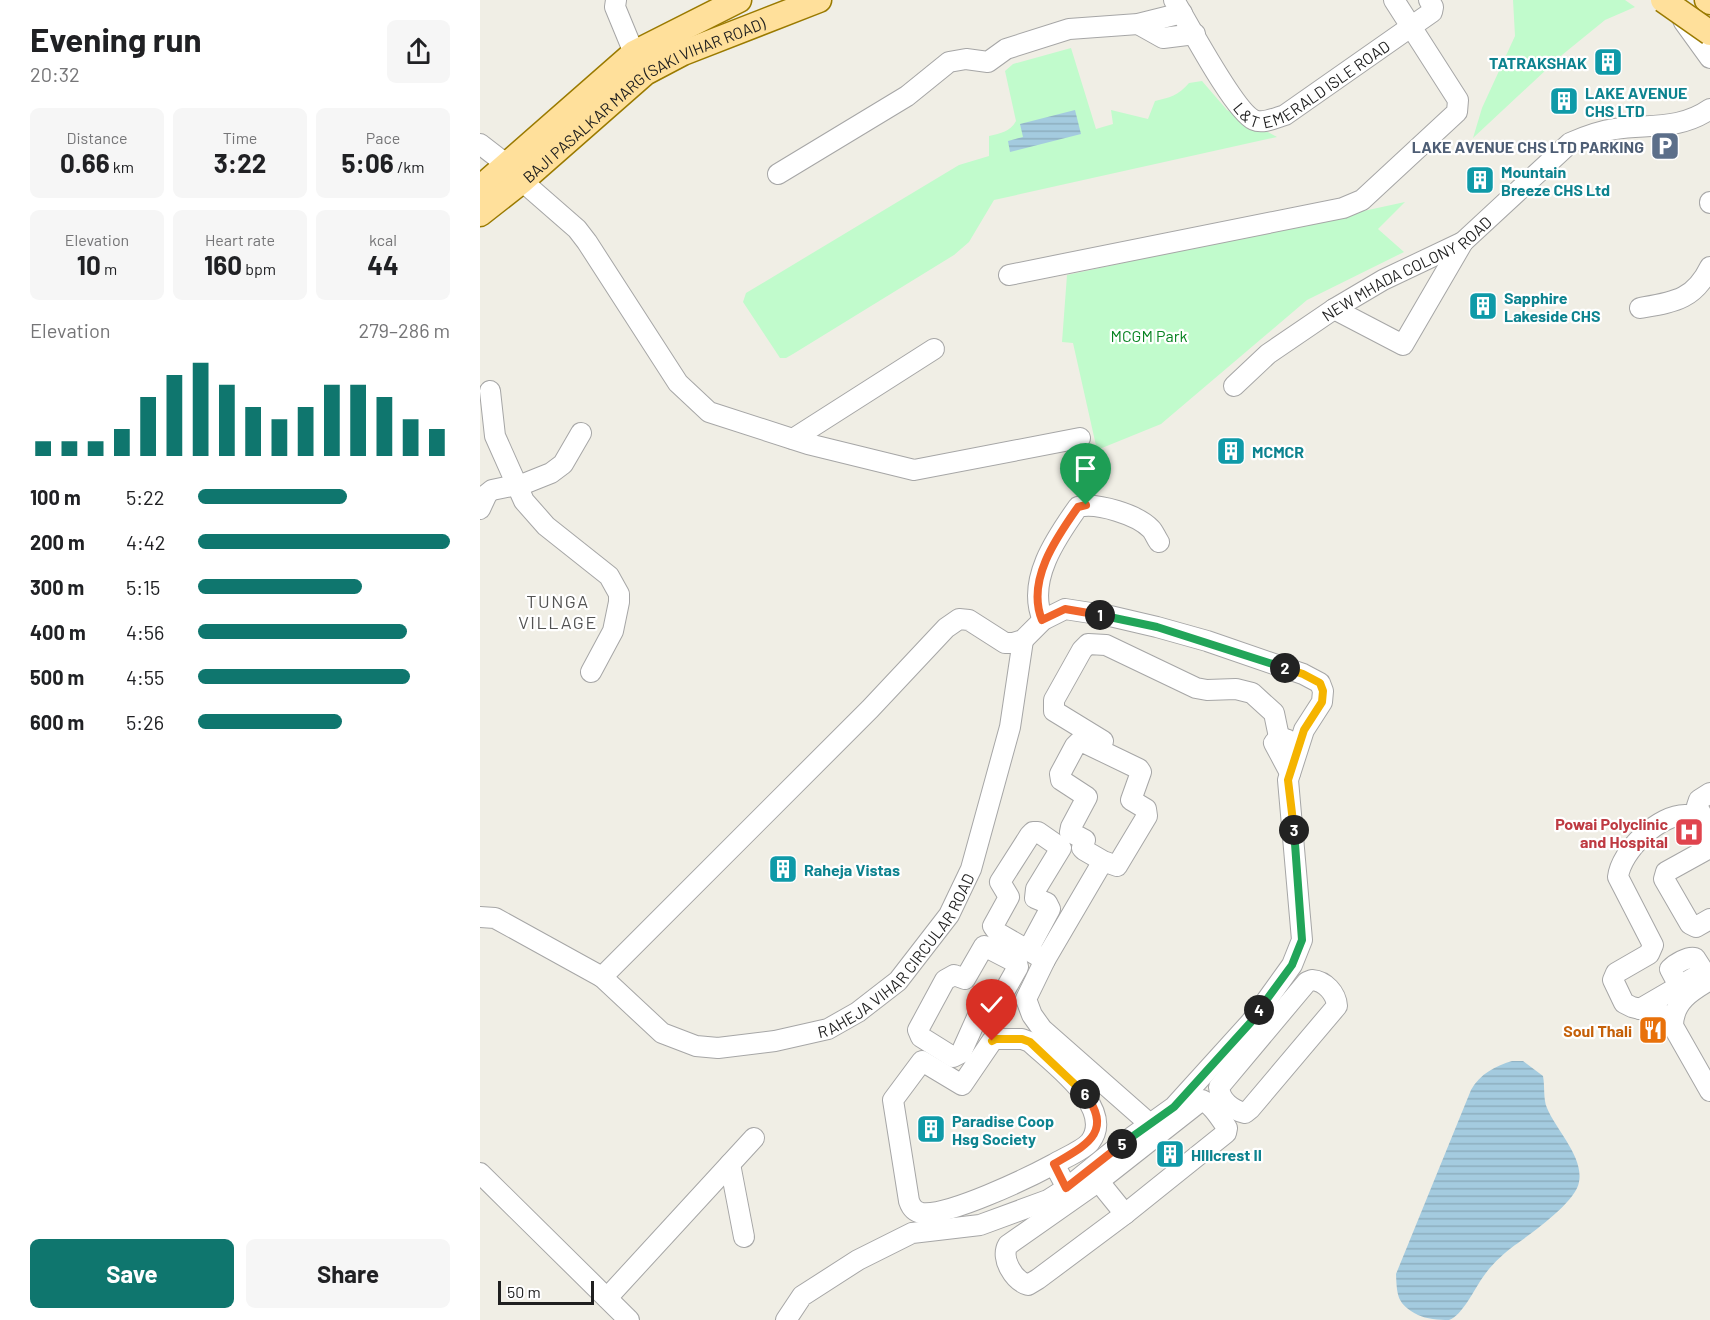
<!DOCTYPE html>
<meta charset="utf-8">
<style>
:root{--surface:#fff;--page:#f6f6f6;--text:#202124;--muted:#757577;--accent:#0f766e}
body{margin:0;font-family:Barlow,sans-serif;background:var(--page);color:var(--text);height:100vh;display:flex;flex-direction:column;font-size:22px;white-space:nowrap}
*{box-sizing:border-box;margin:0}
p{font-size:20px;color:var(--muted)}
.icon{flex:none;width:33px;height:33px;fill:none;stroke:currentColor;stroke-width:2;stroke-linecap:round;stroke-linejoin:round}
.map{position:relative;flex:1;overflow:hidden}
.side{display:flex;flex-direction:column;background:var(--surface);width:480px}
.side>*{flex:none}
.scale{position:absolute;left:18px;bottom:15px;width:96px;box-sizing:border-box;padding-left:6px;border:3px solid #1f1f1f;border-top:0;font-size:16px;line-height:21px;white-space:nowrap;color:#1f1f1f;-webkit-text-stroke:4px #fff;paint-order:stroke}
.pin{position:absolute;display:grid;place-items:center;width:51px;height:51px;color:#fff;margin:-62px -26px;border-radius:50% 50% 50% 0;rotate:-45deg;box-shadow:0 0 6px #0007}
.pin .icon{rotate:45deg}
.km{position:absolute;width:30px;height:30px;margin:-15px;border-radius:50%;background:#222;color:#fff;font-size:16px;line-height:30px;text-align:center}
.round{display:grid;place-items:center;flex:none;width:63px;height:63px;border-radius:9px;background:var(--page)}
.overview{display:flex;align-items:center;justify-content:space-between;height:102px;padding:0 30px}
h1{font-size:33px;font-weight:700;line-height:45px}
.stats{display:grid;grid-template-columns:repeat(3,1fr);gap:9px;height:102px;padding:6px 30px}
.stats div{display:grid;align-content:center;border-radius:9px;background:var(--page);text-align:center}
.stats b{font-size:26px;font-weight:700}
.stats small{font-size:16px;font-weight:400}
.stats p{font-size:16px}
.chart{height:168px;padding:12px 30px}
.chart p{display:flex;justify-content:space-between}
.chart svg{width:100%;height:108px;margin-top:6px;stroke:var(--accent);stroke-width:6}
.primary-button{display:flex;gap:12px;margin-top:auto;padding:12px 30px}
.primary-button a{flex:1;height:69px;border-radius:9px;background:var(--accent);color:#fff;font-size:24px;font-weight:700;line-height:69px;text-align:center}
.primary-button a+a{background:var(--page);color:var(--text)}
ul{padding:0 30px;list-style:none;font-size:20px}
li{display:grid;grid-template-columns:96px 72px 1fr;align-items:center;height:45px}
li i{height:15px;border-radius:8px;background:var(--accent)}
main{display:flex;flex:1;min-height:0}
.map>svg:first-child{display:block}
</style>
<main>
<section class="side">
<div class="overview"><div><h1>Evening run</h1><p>20:32</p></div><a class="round"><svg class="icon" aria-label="share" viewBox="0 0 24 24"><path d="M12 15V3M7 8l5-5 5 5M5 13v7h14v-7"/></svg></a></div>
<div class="stats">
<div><p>Distance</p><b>0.66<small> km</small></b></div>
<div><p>Time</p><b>3:22</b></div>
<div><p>Pace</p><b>5:06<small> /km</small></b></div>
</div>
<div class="stats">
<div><p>Elevation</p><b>10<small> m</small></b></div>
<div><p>Heart rate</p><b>160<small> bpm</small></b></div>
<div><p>kcal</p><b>44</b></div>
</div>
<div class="chart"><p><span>Elevation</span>279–286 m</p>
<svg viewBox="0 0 160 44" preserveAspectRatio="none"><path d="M5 44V38M15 44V38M25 44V38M35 44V33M45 44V20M55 44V11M65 44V6M75 44V15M85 44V24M95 44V29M105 44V24M115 44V15M125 44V15M135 44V20M145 44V29M155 44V33"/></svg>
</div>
<ul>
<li><b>100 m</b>5:22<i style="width:59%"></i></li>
<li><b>200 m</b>4:42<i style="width:100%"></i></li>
<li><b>300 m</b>5:15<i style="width:65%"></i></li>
<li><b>400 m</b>4:56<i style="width:83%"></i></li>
<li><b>500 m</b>4:55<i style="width:84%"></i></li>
<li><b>600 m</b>5:26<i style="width:57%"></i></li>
</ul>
<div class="primary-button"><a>Save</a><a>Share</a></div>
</section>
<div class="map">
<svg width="1230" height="1320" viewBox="0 0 1230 1320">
<defs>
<pattern id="water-rules" width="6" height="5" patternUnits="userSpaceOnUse" patternTransform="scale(1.5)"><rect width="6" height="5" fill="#a4cbdf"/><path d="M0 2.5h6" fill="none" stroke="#8daebf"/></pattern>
</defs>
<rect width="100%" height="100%" fill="#f0eee5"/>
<g fill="#c1fbcc">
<path d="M1033 0H1145L1155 7 1125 20 1082 55 993 138 1002 108 1035 36Z"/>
<path d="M591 48 616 129 633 124 631 110 668 119 675 101C689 98 699 95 709 83L722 81 747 110 797 137 514 200 489 242 474 255 313 354 306 358H300L263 302 266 293 479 165 509 156V136C521 133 530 132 536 121L525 71 533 64Z"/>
<path d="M925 202 898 229 924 252 827 300 681 424 617 450 593 343 582 342 587 275Z"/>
</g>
<g fill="url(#water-rules)">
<path d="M595 110 601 134 530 152 528 141 543 137 540 124Z"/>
<path d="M1032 1061H1043L1063 1076C1065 1086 1063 1099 1067 1108 1076 1130 1104 1157 1099 1182 1096 1202 1052 1233 1035 1245 1023 1254 1011 1265 1003 1277 995 1288 982 1316 969 1320 959 1320 946 1319 938 1315 917 1304 917 1296 916 1274L991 1090C1000 1074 1015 1066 1032 1061Z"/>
</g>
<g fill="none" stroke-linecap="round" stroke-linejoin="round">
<g stroke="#a6a6a6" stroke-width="22">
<g id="minor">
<path d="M136 0 135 7 154 53"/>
<path id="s1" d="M694 0C708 23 754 111 774 120 783 124 795 118 805 115L952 12 953 7 949 0"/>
<path d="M1200 13 1204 22 1230 58"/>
<path d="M658 24 683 38 715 34"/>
<path d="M0 144 26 164 42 181 97 229 107 242 198 383 229 412 328 444 434 470 600 438"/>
<path d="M298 174 427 96 469 62 486 59 508 62 526 49 589 29 658 24 702 13"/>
<path d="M1230 202V203"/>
<path d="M529 275 863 208 882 200 977 112 978 100 914 0"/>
<path d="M1160 308C1194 302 1214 300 1230 267"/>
<path d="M854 309 923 345 983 242"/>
<path id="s2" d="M754 386 788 354 854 309 903 280 983 242 1090 143C1104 137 1119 131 1135 129 1169 124 1200 130 1230 109"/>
<path d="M10 391 15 436 44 501 66 526 129 576 139 594V602L133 631 111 672"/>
<path d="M313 439 454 349"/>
<path d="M0 509 7 494 12 490 46 483 71 473 83 464 101 433"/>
<path d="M563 620C546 581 576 538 598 507 617 502 658 515 671 529 674 532 676 538 679 542"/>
<path d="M808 740 799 737 794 743 810 773"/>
<path d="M623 741 574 711V700L602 650 608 644 626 645 716 688 727 690 756 689 772 693 794 713 799 737"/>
<path d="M1230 793 1219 800 1217 806 1230 829"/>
<path d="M623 861 637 866 667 816 666 809 651 800 661 772 659 769 605 743 599 742 595 746 580 774 581 780 607 797 591 827 590 832 605 840 602 848 604 850 623 861 565 960 546 999 552 1015 562 1029 671 1125"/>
<path d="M0 917 15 918 122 977 390 709 466 628 479 619 489 620 525 643H533L543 640 563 620 585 609 630 616 677 627 727 641 823 674 840 683 843 691 842 702 824 730 808 780 822 940 812 965 771 1022 694 1107 634 1150 587 1188 568 1200 500 1225 432 1233 378 1260 322 1296 306 1320"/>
<path d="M504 946 537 963 538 967 516 1006 499 1013 481 1053 473 1057 441 1037 438 1030 465 980 474 975 485 979Z"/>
<path d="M548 950 570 909 567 903 555 898 556 889 581 848 558 832H553L550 835 520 882 529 897 513 926 518 933 565 960"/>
<path id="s3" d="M122 977 182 1033 216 1046 238 1048 295 1041 348 1029 378 1012 418 981 469 915 491 869 530 727 543 640"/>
<path d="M832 980C845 981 856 993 857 1006L770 1109 765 1113C752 1110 740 1101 739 1087L827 982Z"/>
<path d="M1230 980C1211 991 1193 1002 1193 1026L1230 1091"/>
<path d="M1199 986 1190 969C1195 964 1208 956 1215 958L1224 972"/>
<path d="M1160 1009 1215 977"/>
<path d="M1193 1017 1152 1007 1144 1003 1133 980 1136 973 1169 954 1173 945 1138 877C1141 851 1179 814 1206 815L1225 847 1224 851 1186 872 1184 879 1210 924 1216 927 1230 919"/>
<path d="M722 1100C732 1104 741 1119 747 1128L746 1133 645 1214 558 1279 548 1285C534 1281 520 1258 528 1245L619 1181Z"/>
<path d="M250 1164 264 1237"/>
<path d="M574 1164C584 1158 602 1151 610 1142 636 1108 572 1063 550 1042L542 1039H515L512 1041 482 1085 442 1061 413 1100 429 1201C431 1207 435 1212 442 1213 469 1216 548 1178 574 1164L587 1188"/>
<path d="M611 1172 645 1214"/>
<path d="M0 1173 149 1320"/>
<path d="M127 1298 274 1138"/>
</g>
</g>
<g stroke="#9a7a00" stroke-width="27">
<g id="major">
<path d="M1227 0 1230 2"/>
<path d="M0 188 154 53 259 0"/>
<path id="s4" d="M0 214 42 181 165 73 203 53 339 0"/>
</g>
</g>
<use href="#minor" stroke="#fff" stroke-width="20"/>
<use href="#major" stroke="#ffe09b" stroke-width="24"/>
<g stroke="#9a7a00" stroke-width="27" stroke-linecap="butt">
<path id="major-bridge" d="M1183 0 1230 33"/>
</g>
<use href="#major-bridge" stroke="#ffe09b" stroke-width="24"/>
</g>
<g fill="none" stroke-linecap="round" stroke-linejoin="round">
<g stroke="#fff" stroke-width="12">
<path id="split-1" d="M606 505 598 507C576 538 546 581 562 620L585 609 620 615"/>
</g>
<g stroke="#fff" stroke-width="12">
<path id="split-2" d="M620 615 677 627 805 668"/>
</g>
<g stroke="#fff" stroke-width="12">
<path id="split-3" d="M805 668 823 674 840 683 843 691 842 702 824 730 808 780 814 830"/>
</g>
<g stroke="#fff" stroke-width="12">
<path id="split-4" d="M779 1010 812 965 822 940 814 830"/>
</g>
<g stroke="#fff" stroke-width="12">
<path id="split-5" d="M642 1144 694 1107 771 1022 779 1010"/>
</g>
<g stroke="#fff" stroke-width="12">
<path id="split-6" d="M605 1094C635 1133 604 1146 574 1164L586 1188 642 1144"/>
</g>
<g stroke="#fff" stroke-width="12">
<path id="split-7" d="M512 1041 516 1039H542L550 1042 605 1094"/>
</g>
<use href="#split-1" stroke="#f0652b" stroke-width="8"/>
<use href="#split-2" stroke="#22a559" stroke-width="8"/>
<use href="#split-3" stroke="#f5b400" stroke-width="8"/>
<use href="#split-4" stroke="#22a559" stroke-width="8"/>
<use href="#split-5" stroke="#22a559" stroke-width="8"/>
<use href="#split-6" stroke="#f0652b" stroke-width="8"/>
<use href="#split-7" stroke="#f5b400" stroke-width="8"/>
</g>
<defs>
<g id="building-square" transform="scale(1.5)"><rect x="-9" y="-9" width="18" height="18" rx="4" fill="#0f9aa8" stroke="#fff"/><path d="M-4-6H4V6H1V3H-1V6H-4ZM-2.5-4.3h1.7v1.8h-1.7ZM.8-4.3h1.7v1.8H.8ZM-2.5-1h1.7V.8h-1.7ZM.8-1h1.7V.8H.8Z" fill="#fff"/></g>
<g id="parking-square" transform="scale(1.5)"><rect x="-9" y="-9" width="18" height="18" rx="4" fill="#5c6f8a" stroke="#fff"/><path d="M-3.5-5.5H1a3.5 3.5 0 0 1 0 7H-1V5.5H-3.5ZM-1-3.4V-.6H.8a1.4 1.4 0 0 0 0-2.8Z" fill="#fff"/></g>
<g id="hospital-square" transform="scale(1.5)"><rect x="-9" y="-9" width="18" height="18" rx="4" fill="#e0444e" stroke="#fff"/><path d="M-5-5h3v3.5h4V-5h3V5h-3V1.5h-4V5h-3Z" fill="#fff"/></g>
<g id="restaurant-square" transform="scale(1.5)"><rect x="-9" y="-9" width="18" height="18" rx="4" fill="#e8710a" stroke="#fff"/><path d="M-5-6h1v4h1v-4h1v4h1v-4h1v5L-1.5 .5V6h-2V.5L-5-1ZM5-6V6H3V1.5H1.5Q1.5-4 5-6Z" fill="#fff"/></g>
</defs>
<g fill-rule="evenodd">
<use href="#building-square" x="1128" y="62"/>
<use href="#building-square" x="1084" y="101"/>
<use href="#parking-square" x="1185" y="146"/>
<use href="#building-square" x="1000" y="180"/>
<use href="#building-square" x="1003" y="306"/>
<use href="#building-square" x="751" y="451"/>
<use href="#hospital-square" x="1209" y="832"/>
<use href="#building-square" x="303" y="869"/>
<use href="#restaurant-square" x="1173" y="1030"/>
<use href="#building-square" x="451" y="1129"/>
<use href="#building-square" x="690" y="1154"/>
</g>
<g text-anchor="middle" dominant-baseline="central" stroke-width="4.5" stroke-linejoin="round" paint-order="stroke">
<g font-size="16" font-weight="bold" fill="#0d838f" stroke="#fff" text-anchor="start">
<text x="1107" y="62" text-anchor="end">TATRAKSHAK</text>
<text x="1105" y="92">LAKE AVENUE<tspan x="1105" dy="18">CHS LTD</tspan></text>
<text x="1021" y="171">Mountain<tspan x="1021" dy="18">Breeze CHS Ltd</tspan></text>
<text x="1024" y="297">Sapphire<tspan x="1024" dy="18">Lakeside CHS</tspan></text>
<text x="772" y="451">MCMCR</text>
<text x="324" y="869">Raheja Vistas</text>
<text x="472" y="1120">Paradise Coop<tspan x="472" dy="18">Hsg Society</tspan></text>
<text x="711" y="1154">HIllcrest II</text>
</g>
<g font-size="16" fill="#1f1f1f" stroke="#fff">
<text stroke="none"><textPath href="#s1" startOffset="212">L&amp;T EMERALD ISLE ROAD</textPath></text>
<text stroke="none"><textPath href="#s4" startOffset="202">BAJI PASALKAR MARG (SAKI VIHAR ROAD)</textPath></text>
<text stroke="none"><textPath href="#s2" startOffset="210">NEW MHADA COLONY ROAD</textPath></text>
<text stroke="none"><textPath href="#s3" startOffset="354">RAHEJA VIHAR CIRCULAR ROAD</textPath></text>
</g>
<g font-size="16" font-weight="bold" fill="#4e5e75" stroke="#fff" text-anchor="end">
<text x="1164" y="146">LAKE AVENUE CHS LTD PARKING</text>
</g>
<g font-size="16" fill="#078321" stroke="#fff">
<text x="669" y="335">MCGM Park</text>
</g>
<g font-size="16" font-weight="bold" fill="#be3a42" stroke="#fff" text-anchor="end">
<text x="1188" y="823">Powai Polyclinic<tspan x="1188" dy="18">and Hospital</tspan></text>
</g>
<g font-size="16" font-weight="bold" fill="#c56008" stroke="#fff" text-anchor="end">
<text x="1152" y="1030">Soul Thali</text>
</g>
<g font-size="18" letter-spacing="1.5" fill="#525252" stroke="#fff">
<text x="78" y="601">TUNGA<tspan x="78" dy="21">VILLAGE</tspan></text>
</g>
</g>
</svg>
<div class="scale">50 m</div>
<div class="pin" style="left:606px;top:505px;background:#1e9e55"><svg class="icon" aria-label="arrive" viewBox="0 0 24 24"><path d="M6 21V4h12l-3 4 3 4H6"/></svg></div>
<div class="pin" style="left:512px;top:1041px;background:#d93025"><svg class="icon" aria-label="check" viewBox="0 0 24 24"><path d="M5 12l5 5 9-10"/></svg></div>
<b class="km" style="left:620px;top:615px">1</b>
<b class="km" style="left:805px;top:668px">2</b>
<b class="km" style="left:814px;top:830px">3</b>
<b class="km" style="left:779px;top:1010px">4</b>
<b class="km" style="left:642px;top:1144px">5</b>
<b class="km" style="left:605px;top:1094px">6</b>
</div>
</main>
